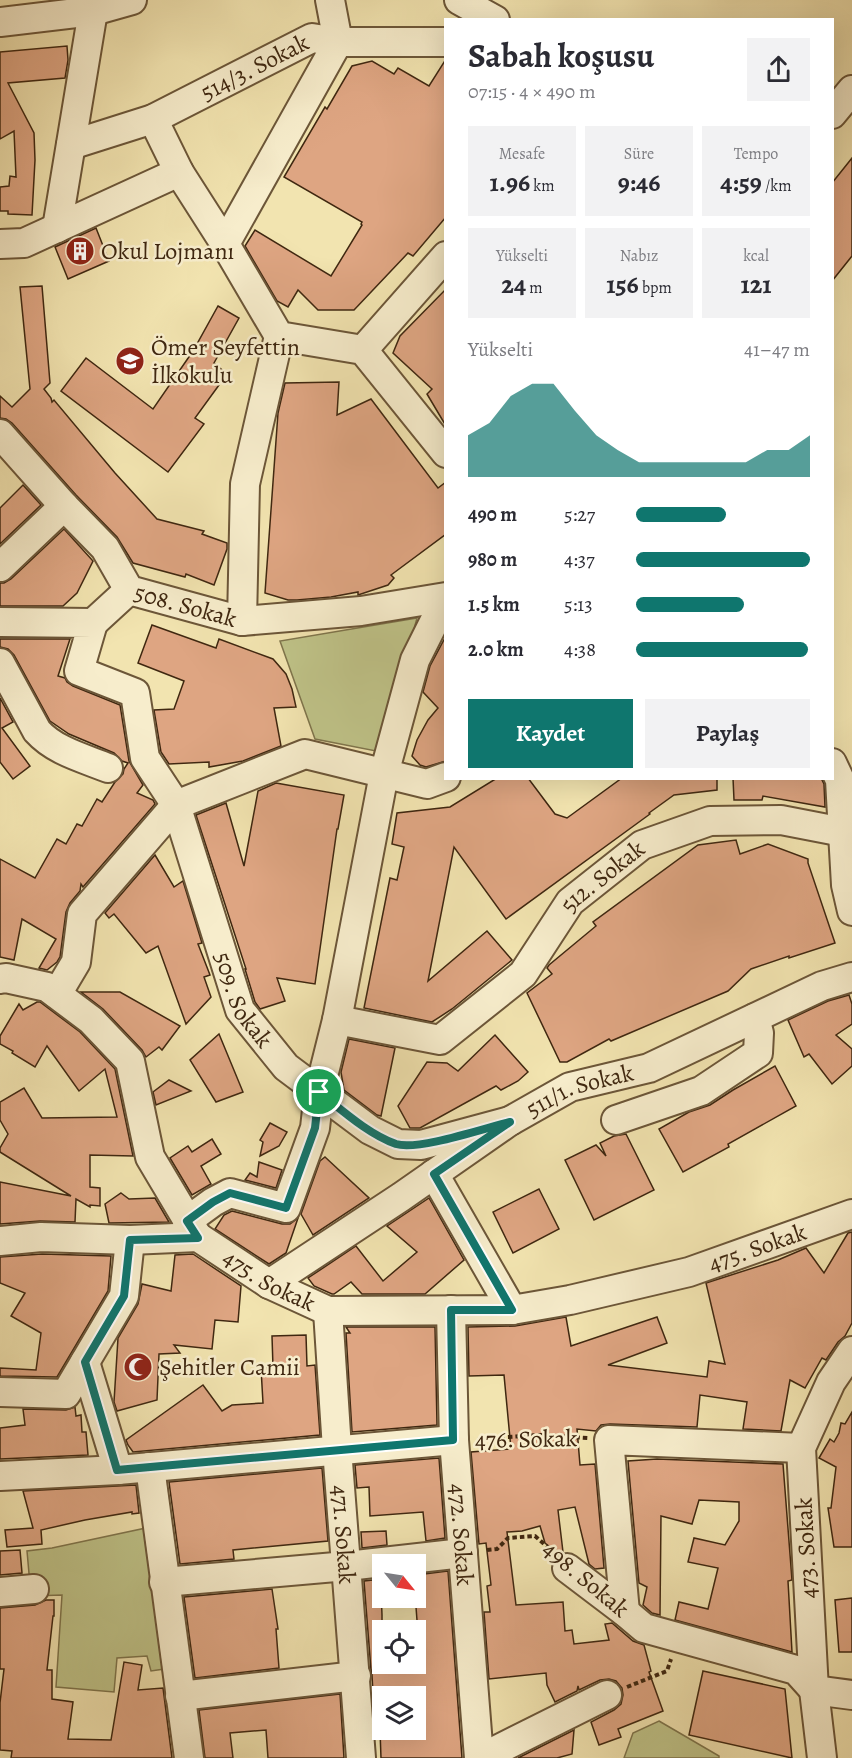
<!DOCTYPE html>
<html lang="tr">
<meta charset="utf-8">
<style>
:root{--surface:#fff;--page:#f2f2f3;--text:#2b2b33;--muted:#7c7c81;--accent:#0f766e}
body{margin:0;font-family:Alegreya,serif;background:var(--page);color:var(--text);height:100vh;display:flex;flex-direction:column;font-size:22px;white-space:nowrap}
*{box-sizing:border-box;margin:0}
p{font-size:20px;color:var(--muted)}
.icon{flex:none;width:33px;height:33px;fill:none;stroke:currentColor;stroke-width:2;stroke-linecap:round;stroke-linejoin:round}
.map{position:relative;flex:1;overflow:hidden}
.details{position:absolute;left:444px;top:18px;width:390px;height:762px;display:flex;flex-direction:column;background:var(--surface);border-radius:0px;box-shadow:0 6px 24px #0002}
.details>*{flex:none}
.needle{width:39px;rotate:120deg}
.fabs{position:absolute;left:372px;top:1554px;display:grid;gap:12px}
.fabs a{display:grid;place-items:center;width:54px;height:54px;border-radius:0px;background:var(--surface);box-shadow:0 6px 24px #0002;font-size:30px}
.pin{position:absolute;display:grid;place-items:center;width:51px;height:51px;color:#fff;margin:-26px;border:3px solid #fff;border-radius:50%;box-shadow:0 2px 6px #0007}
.round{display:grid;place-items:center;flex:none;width:63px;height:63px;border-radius:0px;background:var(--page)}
.headline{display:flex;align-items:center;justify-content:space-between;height:102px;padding:0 24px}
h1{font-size:33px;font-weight:600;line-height:45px}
.figures{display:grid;grid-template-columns:repeat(3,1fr);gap:9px;height:102px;padding:6px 24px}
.figures div{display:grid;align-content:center;border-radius:0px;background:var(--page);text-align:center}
.figures b{font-size:26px;font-weight:600}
.figures small{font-size:16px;font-weight:400}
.figures p{font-size:16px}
.chart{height:168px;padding:12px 24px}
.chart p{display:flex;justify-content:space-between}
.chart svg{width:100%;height:108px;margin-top:6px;fill:var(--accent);opacity:.7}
.button{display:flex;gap:12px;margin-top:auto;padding:12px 24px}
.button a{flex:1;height:69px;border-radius:0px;background:var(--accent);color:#fff;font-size:24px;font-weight:600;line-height:69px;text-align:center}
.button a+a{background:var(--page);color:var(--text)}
ul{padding:0 24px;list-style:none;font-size:20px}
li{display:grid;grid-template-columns:96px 72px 1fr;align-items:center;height:45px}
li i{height:15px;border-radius:8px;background:var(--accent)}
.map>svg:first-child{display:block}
</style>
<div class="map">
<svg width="852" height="1758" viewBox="0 0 852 1758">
<rect width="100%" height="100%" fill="#f2e4b0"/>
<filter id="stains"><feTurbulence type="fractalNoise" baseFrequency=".00333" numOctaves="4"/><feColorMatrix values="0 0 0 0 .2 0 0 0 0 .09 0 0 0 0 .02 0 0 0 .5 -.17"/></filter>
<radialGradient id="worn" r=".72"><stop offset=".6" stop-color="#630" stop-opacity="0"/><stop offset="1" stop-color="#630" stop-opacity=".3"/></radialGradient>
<g fill="#bfc388" stroke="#7f754c" stroke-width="1.5">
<path d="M417 618 381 752 315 739 280 641Z"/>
<path d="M146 1528 164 1669 151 1671 147 1656 117 1658 114 1692 56 1687 62 1595 31 1596 27 1551 52 1548Z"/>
<path d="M659 1721 719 1756V1758H624L633 1733Z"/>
</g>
<g fill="#dea582" stroke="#3f2710" stroke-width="1.5">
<path d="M67 46 68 60 65 78 8 83 34 133 35 160 32 215 8 214V211H0V187L9 186 10 176 16 177 14 131 0 139V52Z"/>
<path d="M446 59V217L413 256 408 253 354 310H318L298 290 288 307 277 301 245 246 255 230 331 276 362 225 361 224 362 222 284 177 325 107 327 109 352 66 372 61 394 74 398 68 429 86Z"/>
<path d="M852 158V256L832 281V183Z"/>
<path d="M96 228 109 261 68 279 55 247Z"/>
<path d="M42 286 50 383 44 389 51 398 52 402 54 400 115 473 157 519 204 531 202 534 227 543V549L214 585 186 574 185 577 133 563 117 537 76 495 12 423 6 419 0 418V396L12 407 30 389 20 287Z"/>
<path d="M446 289V426L427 394 432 389 393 353 400 336Z"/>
<path d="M218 306 239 318 214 363 227 374 195 418 204 424 168 472 61 391 86 358 153 409 193 351Z"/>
<path d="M339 382 337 415 371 399 438 488 446 482V534L391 575 394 578 388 585 358 595V592L331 597 297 600H288L265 593 278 413 285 383Z"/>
<path d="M23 485 41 505 0 544V508Z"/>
<path d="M64 529 93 561 77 593 63 606H0V583H4L11 579Z"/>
<path d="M152 625 216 648 219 639 273 659 286 674 292 689 296 707 274 708 281 746 243 761 209 767V762L169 764 161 752 154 710 174 709 184 681 138 663Z"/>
<path d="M446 636V761L426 767 420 765 412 756 417 740 428 720 438 708 423 692 430 666Z"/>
<path d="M0 639H70L58 676 65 678 67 682 73 686 120 705 129 761 143 785 137 793 153 800 155 804 83 887 81 884 80 891 70 903 66 912 60 957 57 962 47 970 39 968 56 939 22 919 14 960 0 957V859L35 878 57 839 66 844 77 824 82 826 97 799 102 802 115 782 123 774 124 769 128 763 122 761 114 753 69 734 50 721 14 655 8 649 0 647Z"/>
<path d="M0 698 13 722 2 728 30 766 13 779 0 762Z"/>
<path d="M497 778H528L555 814 567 818 622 778H717V790L674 795 649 813 650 814 506 919 454 847 428 981 487 931 512 960 452 1009 432 1022 364 1008 390 878 397 880 404 847 392 844 397 813 450 807Z"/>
<path d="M733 778H821L824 784 825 807 763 796 762 800H734Z"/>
<path d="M276 783 344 795 338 829H337L315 984 277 978 285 1001 260 1009 255 1002 245 969H246L196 815 226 803 244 866 258 791Z"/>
<path d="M736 840 740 854 768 844 808 859V863L835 943 789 958V956L751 969 728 991 611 1041 609 1039 567 1062H560L527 993 552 974 547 968 549 965 596 926 593 922 698 845Z"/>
<path d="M155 855 174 887 183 881 202 943 198 944 210 975 204 977 211 997 186 1024 158 946 146 953 114 914 109 918 105 913Z"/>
<path d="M81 992H120L180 1026 162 1050 159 1047 146 1057 142 1050 103 1009Z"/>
<path d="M849 995 852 1004V1024L836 1035 852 1049V1066L832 1084 809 1054 804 1057 788 1020 828 1001Z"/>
<path d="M37 1002H40L80 1032 115 1069 133 1156 90 1155V1187L100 1188V1206L90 1205V1207L76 1199 75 1222 40 1221 0 1224V1182L71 1196 0 1152V1148L8 1134 0 1120V1102L24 1088 42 1118 117 1117 105 1069 79 1091 47 1046 35 1067 12 1053 13 1051 0 1044V1036L19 1004 23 1010Z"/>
<path d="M219 1034 243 1092 216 1102 190 1060Z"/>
<path d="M495 1035 528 1072 518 1081 501 1090 496 1086 420 1128H410L398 1106 427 1062 447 1063 458 1071Z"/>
<path d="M349 1039 395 1048 381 1116 377 1115 344 1090 341 1072Z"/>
<path d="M775 1066 796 1106 728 1144 729 1147 683 1172 659 1129 689 1112 710 1105 733 1090Z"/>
<path d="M169 1080 191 1091 156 1105 153 1092Z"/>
<path d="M270 1123 287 1132 279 1146 260 1156 263 1142 260 1140Z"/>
<path d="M626 1134 654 1190 594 1220 565 1160 596 1145 606 1156 600 1143 614 1136Z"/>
<path d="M212 1139 221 1154 201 1166 211 1184 192 1195 170 1158 188 1146 192 1152Z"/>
<path d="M325 1157 369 1198 313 1235 301 1214 320 1161Z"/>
<path d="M259 1162 282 1170 276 1188 245 1180 250 1173 257 1177Z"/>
<path d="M539 1189 559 1229 513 1253 493 1212Z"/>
<path d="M121 1193 129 1199 155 1198 169 1222 109 1223 105 1204Z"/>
<path d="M429 1198 464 1260 425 1294H362L351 1282 334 1294H332L314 1286 308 1278 356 1246 383 1281 417 1252 387 1226Z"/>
<path d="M232 1211 282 1224H290L298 1218 286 1253 269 1264 215 1229 224 1215Z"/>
<path d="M852 1232V1323L845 1336 838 1342 826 1360 822 1358 805 1388 790 1380 781 1431 743 1429 747 1402 700 1395 697 1427 610 1424 601 1425 596 1431 577 1429 580 1465 595 1464 604 1568 595 1569 589 1564 575 1507 558 1510 563 1552 559 1554 545 1543 540 1526 522 1531 507 1532 516 1605 563 1602 565 1631 572 1630 574 1644 609 1640 605 1624 612 1623 633 1641 644 1645 651 1671 649 1672 663 1711 618 1729 621 1737 599 1745 591 1722 614 1710 621 1704 623 1695 622 1688 616 1681 609 1679 600 1680 579 1690 578 1686 577 1691 555 1702 547 1685 546 1673 489 1679 484 1612H490L487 1586 491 1585 486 1543 479 1544 471 1452 511 1449 504 1375 469 1376 468 1327 515 1326 566 1317 571 1346 657 1317 667 1343 608 1365 707 1377 709 1361 725 1364 706 1283 778 1260 806 1248 824 1273 848 1233Z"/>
<path d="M42 1254 111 1256 108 1291 57 1377 0 1376V1368L36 1370 41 1333 11 1316 25 1293 0 1283V1257Z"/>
<path d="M193 1254 241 1286 238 1322 215 1320 212 1349 174 1345 180 1353 159 1354 157 1400 117 1411 114 1402 118 1338 138 1304 142 1284 171 1291 175 1255Z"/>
<path d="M346 1327H435L437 1425 352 1432 346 1333H350Z"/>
<path d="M306 1335 307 1366 315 1365 320 1435 133 1452 128 1445 126 1440 203 1385 222 1411 232 1405 263 1403 261 1368 273 1367 272 1336Z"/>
<path d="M75 1407 76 1416 81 1415 82 1432H86L88 1455 0 1459V1428L25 1425 23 1409 66 1410Z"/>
<path d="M852 1412V1547H834L828 1508H831L836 1467 819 1458 830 1439 834 1442 839 1433 841 1423 845 1424Z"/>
<path d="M439 1458 445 1538 426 1541 423 1512 370 1516 369 1487 357 1488 355 1465Z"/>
<path d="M657 1459 783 1464 792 1580 788 1581 792 1652 675 1620 679 1602 708 1609 718 1568 688 1562 694 1538 725 1545 739 1521V1502L699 1500 692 1524 661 1516 660 1615 652 1613 643 1605 647 1587 639 1583 628 1461Z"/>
<path d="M322 1468 328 1541 233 1550 234 1559 180 1564 169 1482Z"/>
<path d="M136 1485 139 1513 132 1514V1512L85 1520 41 1530 42 1544 7 1547 5 1530 33 1528 23 1491Z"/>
<path d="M386 1531 387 1545 362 1548 361 1532Z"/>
<path d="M20 1550 22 1573 0 1575V1551Z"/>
<path d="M448 1571 462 1758H381L380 1730H416V1694L382 1696V1729L375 1730 372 1675 371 1670 364 1581 382 1579V1590H381L382 1615V1664H416V1647H419L416 1607V1575Z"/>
<path d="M272 1589 278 1629H276L279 1668 195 1678 184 1597Z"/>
<path d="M852 1598V1652H839L835 1600Z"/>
<path d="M46 1600H54V1616H53L47 1670H52V1699L73 1702 68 1739 111 1740 124 1662 142 1665 138 1690 163 1688 172 1758H11L12 1751 0 1750V1703L4 1669H0V1608L35 1605Z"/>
<path d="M703 1671 785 1689 792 1758 689 1735Z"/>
<path d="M340 1694 344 1758H268L266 1730 230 1733 233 1758H205L199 1710Z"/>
<path d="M574 1730 572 1754 557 1758H518Z"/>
</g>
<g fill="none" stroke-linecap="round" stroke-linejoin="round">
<g stroke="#6c5638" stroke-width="32">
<g id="minor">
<path d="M459 0 495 20"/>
<path d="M0 22 93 11 132 0"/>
<path d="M832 114 852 90"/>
<path d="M153 119 179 172 225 244 279 336 363 350 446 453"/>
<path id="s1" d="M71 145 153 119 312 38 338 42H446"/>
<path d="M57 228 93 11"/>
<path d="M0 244 24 243 179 172"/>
<path d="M225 244 338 42 330 0"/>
<path d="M363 350 446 256"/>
<path id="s2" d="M0 434 64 506 105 548 129 590 242 621 361 611 446 597"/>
<path d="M0 567 64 506"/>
<path d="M242 621 245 484 279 336"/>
<path id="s3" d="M0 622 93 623 79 671 135 693 145 758 176 805 240 1010 286 1067 370 1130 398 1144 421 1145 510 1121"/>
<path d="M93 623 129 590"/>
<path d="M0 663 37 731C55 751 83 758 108 768"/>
<path d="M832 763 840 780 846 885 852 911"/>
<path d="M0 979 6 978 47 987 91 1020 130 1061 150 1157 197 1236"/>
<path d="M57 994 76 962 82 914 176 805 305 754 427 784 446 777"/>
<path id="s4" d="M337 1020 440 1040 523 974 570 902 642 845 710 821 781 820 843 832"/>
<path d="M616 1120 701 1091 758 1053 759 1033 755 1018"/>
<path d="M434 1174 512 1310"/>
<path d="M187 1221 213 1202 230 1193 286 1208 315 1128 319 1092 337 1020 384 774 415 660 446 598"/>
<path id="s5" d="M0 1241 41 1237 130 1240 198 1237 269 1284 328 1311 512 1310 570 1300 689 1272 852 1214"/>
<path id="s6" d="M269 1284 401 1197 510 1121 570 1087 649 1068 822 986 852 977"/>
<path id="s7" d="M451 1310 454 1440 479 1758"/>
<path id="s8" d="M328 1311 337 1449 361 1758"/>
<path d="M85 1362 118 1470"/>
<path d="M0 1392 66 1394 124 1296 130 1240"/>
<path d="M150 1467 189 1758"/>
<path d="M0 1476 118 1470 454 1440"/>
<path d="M567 1568 625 1612 644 1628 796 1670 814 1690 852 1695"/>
<path d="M164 1582 347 1566 463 1553"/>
<path d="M0 1592 34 1589"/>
<path d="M625 1612 609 1440 801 1448"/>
<path d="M180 1696 356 1676"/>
<path d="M481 1758 607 1695"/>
<path d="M822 1758 814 1690 801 1448 831 1382 852 1351"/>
</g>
</g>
<g stroke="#3f2710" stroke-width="4" stroke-dasharray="4.5 3" stroke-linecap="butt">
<path d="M478 1439 540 1435 588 1438"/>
<path d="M487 1550 497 1549 508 1538 535 1536 553 1552"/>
<path d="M627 1687 667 1671 671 1659"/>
</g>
<use href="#minor" stroke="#f7edcc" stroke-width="28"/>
</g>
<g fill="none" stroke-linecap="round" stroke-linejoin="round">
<g stroke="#fff" stroke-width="12">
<path id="route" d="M319 1092C342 1110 368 1134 396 1144 418 1151 485 1128 510 1122L434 1174 512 1310H451L453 1440 117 1470 85 1362 124 1296 130 1240 198 1238 187 1221 213 1202 230 1193 286 1208 315 1128Z"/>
</g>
<use href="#route" stroke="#0f766e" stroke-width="8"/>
</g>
<defs>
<g id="building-disc" transform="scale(1.5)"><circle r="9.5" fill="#8f2418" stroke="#f7edcc"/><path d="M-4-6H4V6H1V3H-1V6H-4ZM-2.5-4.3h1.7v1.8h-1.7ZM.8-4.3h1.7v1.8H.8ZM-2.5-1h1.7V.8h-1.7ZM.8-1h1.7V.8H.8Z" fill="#fff"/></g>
<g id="school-disc" transform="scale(1.5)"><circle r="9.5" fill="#8f2418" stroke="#f7edcc"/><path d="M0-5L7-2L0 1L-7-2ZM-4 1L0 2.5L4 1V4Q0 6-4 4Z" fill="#fff"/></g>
<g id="mosque-disc" transform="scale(1.5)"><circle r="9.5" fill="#8f2418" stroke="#f7edcc"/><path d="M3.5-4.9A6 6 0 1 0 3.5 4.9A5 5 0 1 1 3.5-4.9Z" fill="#fff"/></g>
</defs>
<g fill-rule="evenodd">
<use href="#building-disc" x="80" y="251"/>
<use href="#school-disc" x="130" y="361"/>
<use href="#mosque-disc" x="138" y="1367"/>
</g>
<g text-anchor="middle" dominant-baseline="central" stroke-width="5" stroke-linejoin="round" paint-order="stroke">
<g font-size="24" fill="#3f2710" stroke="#f7edcc">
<text stroke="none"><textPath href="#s1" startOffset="200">514/3. Sokak</textPath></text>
<text stroke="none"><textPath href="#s2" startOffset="262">508. Sokak</textPath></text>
<text stroke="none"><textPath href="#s4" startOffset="338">512. Sokak</textPath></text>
<text stroke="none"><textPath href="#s3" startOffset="532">509. Sokak</textPath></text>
<text stroke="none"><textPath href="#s6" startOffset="368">511/1. Sokak</textPath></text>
<text stroke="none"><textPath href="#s5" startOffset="786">475. Sokak</textPath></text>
<text stroke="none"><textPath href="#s5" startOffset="282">475. Sokak</textPath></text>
<text transform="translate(526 1439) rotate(-1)">476. Sokak</text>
<text stroke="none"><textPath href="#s8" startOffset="224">471. Sokak</textPath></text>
<text stroke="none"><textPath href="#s7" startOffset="225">472. Sokak</textPath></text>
<text transform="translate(806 1548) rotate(-93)">473. Sokak</text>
<text transform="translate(586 1579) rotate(40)">498. Sokak</text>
</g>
<g font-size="24" fill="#3f2710" stroke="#f7edcc" text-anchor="start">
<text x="101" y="251">Okul Lojmanı</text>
<text x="151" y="347">Ömer Seyfettin<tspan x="151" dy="28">İlkokulu</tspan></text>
<text x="159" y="1367">Şehitler Camii</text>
</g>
</g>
<rect width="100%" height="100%" filter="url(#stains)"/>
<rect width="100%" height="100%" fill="url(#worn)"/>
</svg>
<div class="fabs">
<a><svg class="needle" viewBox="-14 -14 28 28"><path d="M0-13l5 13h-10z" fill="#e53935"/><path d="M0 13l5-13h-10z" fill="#7c7c81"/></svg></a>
<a><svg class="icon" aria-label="locate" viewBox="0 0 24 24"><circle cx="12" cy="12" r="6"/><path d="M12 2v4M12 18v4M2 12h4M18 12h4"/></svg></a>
<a><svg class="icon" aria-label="layers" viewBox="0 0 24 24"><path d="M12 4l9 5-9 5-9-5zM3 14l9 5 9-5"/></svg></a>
</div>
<div class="pin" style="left:319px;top:1092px;background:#1e9e55"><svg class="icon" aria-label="arrive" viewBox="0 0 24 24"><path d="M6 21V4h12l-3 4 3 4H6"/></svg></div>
<section class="details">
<div class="headline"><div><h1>Sabah koşusu</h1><p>07:15 · 4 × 490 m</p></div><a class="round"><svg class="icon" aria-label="share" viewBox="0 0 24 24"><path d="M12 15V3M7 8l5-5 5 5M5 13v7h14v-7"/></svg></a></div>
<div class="figures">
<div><p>Mesafe</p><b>1.96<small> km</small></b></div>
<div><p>Süre</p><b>9:46</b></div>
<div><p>Tempo</p><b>4:59<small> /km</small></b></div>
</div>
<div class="figures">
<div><p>Yükselti</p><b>24<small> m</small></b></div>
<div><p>Nabız</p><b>156<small> bpm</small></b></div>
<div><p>kcal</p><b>121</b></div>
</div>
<div class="chart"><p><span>Yükselti</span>41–47 m</p>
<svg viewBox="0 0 160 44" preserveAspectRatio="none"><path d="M0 44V27L10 22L20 11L30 6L40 6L50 17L60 27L70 33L80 38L90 38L100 38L110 38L120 38L130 38L140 33L150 33L160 27V44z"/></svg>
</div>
<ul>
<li><b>490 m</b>5:27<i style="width:52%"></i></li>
<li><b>980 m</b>4:37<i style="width:100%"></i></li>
<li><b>1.5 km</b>5:13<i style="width:62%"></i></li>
<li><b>2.0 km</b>4:38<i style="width:99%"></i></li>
</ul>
<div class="button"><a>Kaydet</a><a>Paylaş</a></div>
</section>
</div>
